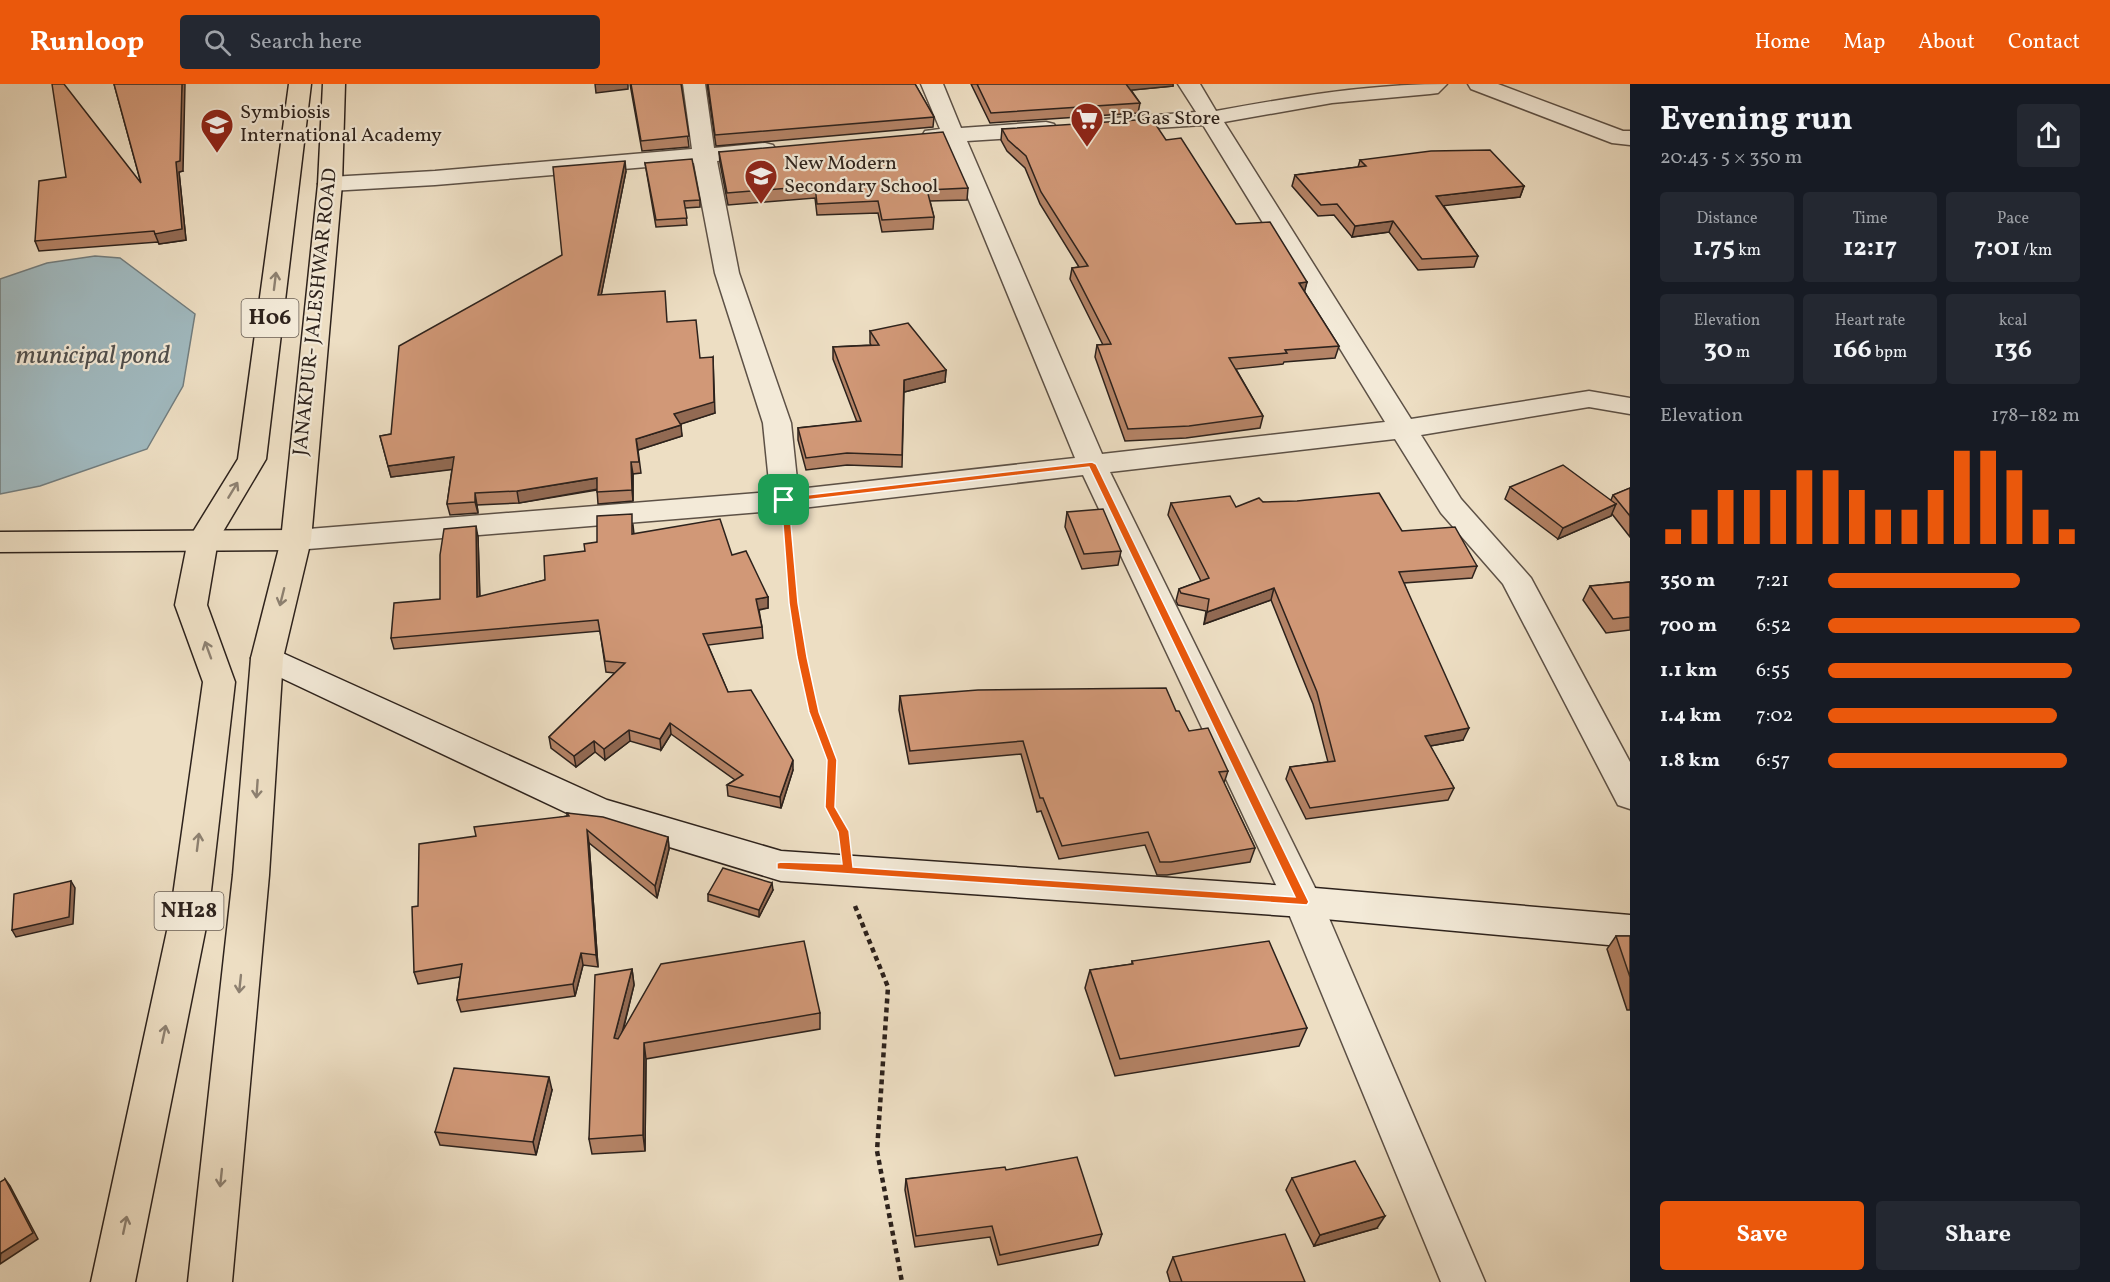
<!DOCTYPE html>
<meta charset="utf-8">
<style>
:root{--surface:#171b24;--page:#242831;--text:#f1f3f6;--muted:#9ea1a6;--accent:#ea580c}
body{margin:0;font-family:Vollkorn,serif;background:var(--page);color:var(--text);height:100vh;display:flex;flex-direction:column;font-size:22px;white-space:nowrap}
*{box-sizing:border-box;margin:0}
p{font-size:20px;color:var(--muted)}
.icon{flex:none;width:33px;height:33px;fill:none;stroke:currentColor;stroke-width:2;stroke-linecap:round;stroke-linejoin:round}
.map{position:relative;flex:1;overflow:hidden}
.side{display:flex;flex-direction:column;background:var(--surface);width:480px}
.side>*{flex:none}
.pin{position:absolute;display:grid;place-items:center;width:51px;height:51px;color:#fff;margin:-26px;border-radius:12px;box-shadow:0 3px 9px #0006}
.round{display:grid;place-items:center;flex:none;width:63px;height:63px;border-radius:6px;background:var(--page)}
.head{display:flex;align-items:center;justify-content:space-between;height:102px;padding:0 30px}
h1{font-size:33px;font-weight:700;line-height:45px}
.metrics{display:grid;grid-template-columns:repeat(3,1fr);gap:9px;height:102px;padding:6px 30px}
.metrics div{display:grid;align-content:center;border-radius:6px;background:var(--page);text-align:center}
.metrics b{font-size:26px;font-weight:700}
.metrics small{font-size:16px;font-weight:400}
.metrics p{font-size:16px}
.chart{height:168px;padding:12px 30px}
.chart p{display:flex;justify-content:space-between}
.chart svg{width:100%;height:108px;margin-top:6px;stroke:var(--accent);stroke-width:6}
.primary-button{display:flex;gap:12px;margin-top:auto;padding:12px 30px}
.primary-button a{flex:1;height:69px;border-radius:6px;background:var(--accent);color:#fff;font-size:24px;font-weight:700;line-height:69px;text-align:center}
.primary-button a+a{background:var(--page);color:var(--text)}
ul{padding:0 30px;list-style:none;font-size:20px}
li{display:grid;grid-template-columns:96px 72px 1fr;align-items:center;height:45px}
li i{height:15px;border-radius:8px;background:var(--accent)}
header{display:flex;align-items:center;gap:36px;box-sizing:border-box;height:84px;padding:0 30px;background:var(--accent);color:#fff}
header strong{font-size:28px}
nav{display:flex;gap:33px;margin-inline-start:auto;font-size:21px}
.search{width:420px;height:54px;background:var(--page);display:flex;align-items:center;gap:15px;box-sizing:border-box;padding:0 21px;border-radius:6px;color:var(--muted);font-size:22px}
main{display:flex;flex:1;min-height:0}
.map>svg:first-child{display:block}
</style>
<header>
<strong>Runloop</strong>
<div class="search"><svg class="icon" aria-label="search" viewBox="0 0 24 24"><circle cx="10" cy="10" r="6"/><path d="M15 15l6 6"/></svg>Search here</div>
<nav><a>Home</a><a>Map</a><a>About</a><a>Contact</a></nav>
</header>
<main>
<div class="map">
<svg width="1630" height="1198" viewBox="0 0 1630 1198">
<rect width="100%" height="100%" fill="#eddec3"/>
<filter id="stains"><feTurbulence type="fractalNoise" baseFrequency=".00333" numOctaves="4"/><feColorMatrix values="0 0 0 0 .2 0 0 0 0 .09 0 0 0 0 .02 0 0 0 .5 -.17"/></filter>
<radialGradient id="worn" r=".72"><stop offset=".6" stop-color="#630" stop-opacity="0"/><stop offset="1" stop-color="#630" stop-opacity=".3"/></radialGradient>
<path fill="#a0b9bf" stroke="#727d7e" stroke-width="1.5" d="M95 172 120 174 195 230 183 302 147 365 40 402 0 410V195L47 179Z"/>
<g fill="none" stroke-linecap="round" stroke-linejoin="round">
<g stroke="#5d5146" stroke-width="3">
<g id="street">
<path d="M683 0H705L714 64 765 59 773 61 776 66 773 71 717 77 739 189 791 339 798 405 1075 374 945 58 925 57 922 52 925 47 940 45 921 0H943L961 44 1046 38 1054 40 1057 45 1054 50 1046 52 967 57 1102 370 1385 338 1203 41 1110 47 1102 45 1099 40 1102 35 1196 28 1178 0H1200L1216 27C1293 13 1368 0 1447 0L1438 9 1430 10 1332 19 1224 38 1411 335 1589 307 1630 314V330L1589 323 1421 351 1461 415 1531 494 1630 678V725L1618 721 1503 500 1441 429 1395 355 1110 388 1322 818 1485 1198H1441L1284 818 1083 391 785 426 296 466 285 463 281 456 285 449 296 446 770 408 763 339 715 189 694 79 435 101 330 107 322 105 318 100 322 95 330 93 435 87 692 65Z"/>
<path d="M1468 0H1498L1623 47H1630V61L1612 59 1471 5Z"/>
</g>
</g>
<g stroke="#2d221c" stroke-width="3">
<path id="secondary" d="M267 562 607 716 781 767 1303 803 1630 831V863L1303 833 781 797 584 737 256 582 251 574 256 566Z"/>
</g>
<g stroke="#2d221c" stroke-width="3">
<path id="primary" d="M296 446 307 449 311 456 307 463 296 466 0 468V448Z"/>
</g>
<g stroke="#2d221c" stroke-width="3">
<g id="highway">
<path d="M289 0H311L266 375 218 456 207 521 235 598 208 833 135 1198H91L170 833 203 598 175 521 188 456 238 375Z"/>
<path d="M323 0H345L342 100 311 456 283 574 269 791 232 1198H188L233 791 251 574 281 456 318 100Z"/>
</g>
</g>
<path stroke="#2d221c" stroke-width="4" stroke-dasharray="4.5 3" stroke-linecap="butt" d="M787 444 802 573 814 628 832 676 831 697"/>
<g stroke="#2d221c" stroke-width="4.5" stroke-dasharray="5 4" stroke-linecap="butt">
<path d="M831 696 830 723 844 752"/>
<path d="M855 822 888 903 877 1067 902 1198"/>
</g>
<use href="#street" fill="#f3ead8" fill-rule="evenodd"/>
<use href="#secondary" fill="#f3ead8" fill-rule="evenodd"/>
<use href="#primary" fill="#eddec3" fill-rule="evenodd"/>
<use href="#highway" fill="#eddec3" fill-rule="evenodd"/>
</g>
<g fill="#b48366" stroke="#2d221c" stroke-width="1.5">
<path d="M114 0 183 87 179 88 186 156 159 160 158 158 39 167 35 157 141 99Z"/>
<path d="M630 0H681L689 63 642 67Z"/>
<path d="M707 0H915L934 33 933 43 716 62Z"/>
<path d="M971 0H1173V2L1131 6 1140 19 1138 29 990 39Z"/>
<path d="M1002 45 1166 56 1236 140 1307 198 1304 207 1339 262 1335 274 1284 278 1283 280 1236 285 1263 332 1260 344 1186 354 1125 357 1095 273 1097 261H1103L1070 195 1072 184 1079 183 1040 120 1025 84 1007 67 1001 56Z"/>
<path d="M719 68 968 104 967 116 930 117 934 133 933 145 882 148 878 129 817 131 815 114 728 121 720 79Z"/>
<path d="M1360 76 1524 102 1520 113 1443 121 1478 172 1474 183 1418 186 1389 148 1352 153 1334 131 1318 132 1292 102 1295 91 1358 83Z"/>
<path d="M645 79 700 116V123L685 124 687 141 656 143Z"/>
<path d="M626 87 601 211 667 238 700 274 715 329 680 340 682 352 638 366 641 389 633 390V417L598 420 597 406 519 419 477 421 478 429 450 431 447 420 452 385 391 393 380 352 391 350 562 171Z"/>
<path d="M870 247 946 286 945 298 904 308 902 383 847 381 806 386 798 356V344L857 338 833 275V263L871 261 870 259Z"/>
<path d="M1510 403 1611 416 1613 411 1630 404V453L1612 430 1611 432 1558 455 1505 415Z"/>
<path d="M1263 418 1402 447 1477 482 1472 494 1404 499 1463 656 1430 662 1454 704 1448 716 1306 735 1286 695 1290 683 1328 678 1313 620 1271 516 1204 540 1206 527 1178 521 1176 517 1179 505 1201 497 1168 431 1171 419 1236 423Z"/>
<path d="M1067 428 1121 467 1118 481 1082 485 1065 443Z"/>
<path d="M633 441 634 450 732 471 768 513V524L759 526 762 543 763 554 708 561 728 608 793 686 781 724 728 712 727 701 735 696 671 650 661 666 630 657 605 676 595 668 576 683 551 664 549 653 615 589 606 588 600 547 394 565 391 554 440 515 478 453 480 513 545 496 597 458Z"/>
<path d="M1630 498V546L1606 549 1583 516 1590 502Z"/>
<path d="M900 612 1176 627 1189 647 1228 687 1224 699 1255 764 1250 778 1167 791H1157L1145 761 1059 775 1041 727 1037 728 1021 670 909 680 899 626Z"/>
<path d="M567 729 668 753 669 765 657 814 589 759 598 883 583 881 575 912 461 928 457 916 460 893 418 900 414 888 476 752 567 732Z"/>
<path d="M773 806 759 833 708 817V810Z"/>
<path d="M1616 852H1630V926H1627L1607 865Z"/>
<path d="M1132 877 1307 944 1299 962 1115 992 1085 904 1090 886 1132 880Z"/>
<path d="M632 885 634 901 623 947 820 929V945L646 975 645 1067 592 1070 589 1055Z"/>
<path d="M552 1006 536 1071 440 1061 435 1048Z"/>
<path d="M1006 1086 1102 1150 1098 1161 998 1181 990 1153 915 1163 905 1106 906 1095Z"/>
<path d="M1292 1094 1377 1144 1314 1162 1286 1106Z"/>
<path d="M1173 1173 1305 1198H1170L1167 1188Z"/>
</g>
<g fill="#926a53" stroke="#2d221c" stroke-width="1.5">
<path d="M182 0H185L183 87 179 88 186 156 159 160 155 150 176 78Z"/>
<path d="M595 0H628V5L596 9Z"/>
<path d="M1124 0H1173V2L1123 7Z"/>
<path d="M625 77 626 87 599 222 598 211Z"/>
<path d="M1524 102 1520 113 1433 123 1436 112Z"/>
<path d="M1393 137 1389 148 1352 153 1355 142Z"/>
<path d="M1307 198 1304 210 1299 199Z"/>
<path d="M713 273 715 329 675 342 674 330Z"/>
<path d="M946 286 945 298 904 308V296Z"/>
<path d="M681 341 682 352 638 366 636 355Z"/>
<path d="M454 373 456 385 391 393 388 382Z"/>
<path d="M631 378 633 390V417L632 406Z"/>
<path d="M597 394 598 405 519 419 517 407Z"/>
<path d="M475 409 477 421 478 429 475 418Z"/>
<path d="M1616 420 1611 432 1558 455 1563 444Z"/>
<path d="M476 442 478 453 480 525 477 513Z"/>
<path d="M1274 504 1271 516 1204 540 1207 528Z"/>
<path d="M768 513V524L757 526 756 515Z"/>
<path d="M670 639 671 650 661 666 660 655Z"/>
<path d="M1469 644 1463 656 1419 664 1425 652Z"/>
<path d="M629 646 630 657 605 676 604 665Z"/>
<path d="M594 657 595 668 576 683 574 672Z"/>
<path d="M793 676V686L781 724 780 713Z"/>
<path d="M587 746 589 759 598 883 596 871Z"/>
<path d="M668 753 669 765 657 814 655 802Z"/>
<path d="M71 797 75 804 73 840 16 853 12 846Z"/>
<path d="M772 799 773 806 759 833V826Z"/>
<path d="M581 869 583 881 575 912 573 900Z"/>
<path d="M632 885 634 901 617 969 614 954Z"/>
<path d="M644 959 646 975 645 1067 643 1051Z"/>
<path d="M549 993 552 1006 536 1071 533 1058Z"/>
<path d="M5 1095 10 1102 38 1155 0 1180Z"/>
<path d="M1385 1132 1377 1144 1314 1162 1320 1151Z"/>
</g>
<g fill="#d19877" stroke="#2d221c" stroke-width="1.5">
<path d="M52 0H64L141 99 114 0H182L180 77 176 78 182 145 155 150 154 147 35 157 39 97 66 93Z"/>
<path d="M631 0H681L689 52 641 57Z"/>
<path d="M708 0H915L934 33 715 51Z"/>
<path d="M977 0H1126L1140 19 991 29Z"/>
<path d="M1152 35 1166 56 1181 54 1236 140 1270 138 1307 198 1299 199 1339 262 1285 266 1287 269 1229 274 1263 332 1189 342 1128 345 1097 261 1111 260 1072 184 1088 182 1041 108 1026 72 1008 56 1002 45Z"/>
<path d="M943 48 968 104 927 106 934 133 882 136 878 117 817 120 815 102 727 109 719 68Z"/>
<path d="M1490 66 1524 102 1436 112 1478 172 1422 175 1393 137 1355 142 1337 120 1321 121 1295 91 1366 82 1360 76 1431 67Z"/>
<path d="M692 75 700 116 684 117 687 134 656 136 645 79Z"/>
<path d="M625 77 598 211 665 207 667 238 696 236 700 274 713 273 714 318 674 330 681 341 636 355 639 378H631L632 406 597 408V394L517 407 475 409V418L447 420 454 373 388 382 380 352 391 350 399 262 562 171 553 83Z"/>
<path d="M908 239 946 286 904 296 902 371 847 369 806 374 798 344 861 337 833 263 879 261 870 247Z"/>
<path d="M1563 381 1616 420 1563 444 1510 403Z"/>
<path d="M1630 404V432L1613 411Z"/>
<path d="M1379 409 1402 447 1455 443 1477 482 1399 488 1469 644 1425 652 1454 704 1310 724 1290 683 1335 677 1317 608 1274 504 1207 528 1209 515 1181 509 1179 505 1209 494 1171 419 1230 412 1236 423 1259 414 1263 418 1297 417Z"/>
<path d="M1103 425 1121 467 1084 470 1067 428Z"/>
<path d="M632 430V450L720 435 732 471 746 467 768 513 756 515 762 543 703 550 728 608 751 606 793 676 780 713 727 701 743 691 670 639 660 655 629 646 604 665 594 657 574 672 549 653 625 579 605 577 598 536 391 554 394 519 440 515V471L444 445 476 442 477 513 545 496 544 472 585 467 584 460 597 458V432Z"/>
<path d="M1630 498V533L1613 535 1590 502Z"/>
<path d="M1166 604 1176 627H1179L1189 647 1208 644 1228 687 1219 688 1255 764 1171 778H1160L1148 748 1062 762 1043 714H1040L1023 657 910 667 900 612 978 606Z"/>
<path d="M567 729 603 733 668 753 655 802 587 746 596 871 581 869 573 900 457 916 462 880 414 888 412 823 418 822 419 760 476 752 474 743 569 732Z"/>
<path d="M723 784 772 799 759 826 708 810Z"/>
<path d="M71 797 69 833 12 846 14 810Z"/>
<path d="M1616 852H1630V893Z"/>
<path d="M804 857 820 929 644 959 643 1051 589 1055 595 891 632 885 614 954 618 955 661 880Z"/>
<path d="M1269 857 1307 944 1120 975 1090 886 1133 880 1132 877Z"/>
<path d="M454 984 549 993 533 1058 435 1048Z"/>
<path d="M1077 1073 1102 1150 1000 1171 992 1142 916 1152 906 1095 1005 1083 1006 1086Z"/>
<path d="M1355 1077 1385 1132 1320 1151 1292 1094Z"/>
<path d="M5 1095 33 1149 0 1170V1098Z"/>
<path d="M1285 1150 1305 1198H1182L1173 1173Z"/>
</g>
<defs><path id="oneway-shaft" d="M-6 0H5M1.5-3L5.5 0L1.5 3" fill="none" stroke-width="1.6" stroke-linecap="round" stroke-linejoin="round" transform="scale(1.5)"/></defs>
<g stroke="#8d8070">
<use href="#oneway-shaft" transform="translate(275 197) rotate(-83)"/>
<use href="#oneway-shaft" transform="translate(233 406) rotate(-59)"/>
<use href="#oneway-shaft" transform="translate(282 513) rotate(104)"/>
<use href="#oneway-shaft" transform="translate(208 566) rotate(-110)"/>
<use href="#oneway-shaft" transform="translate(257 705) rotate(94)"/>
<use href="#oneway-shaft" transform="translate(198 758) rotate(-83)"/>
<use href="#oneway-shaft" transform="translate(240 900) rotate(96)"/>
<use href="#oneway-shaft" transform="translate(164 950) rotate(-78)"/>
<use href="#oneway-shaft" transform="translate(221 1094) rotate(96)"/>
<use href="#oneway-shaft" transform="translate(125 1141) rotate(-78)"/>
</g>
<path fill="#ea580c" stroke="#fff" stroke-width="1.5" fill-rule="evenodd" d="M1092 378 1096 380 1309 818 1307 821 777 785V779L781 778 842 780 838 748 825 723 827 676 809 628 797 573 789 519 781 414ZM1089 383 1295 813 853 783 849 747 835 723 837 676 819 628 807 573 798 519 789 418Z"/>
<defs>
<g id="supermarket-pin" transform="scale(1.725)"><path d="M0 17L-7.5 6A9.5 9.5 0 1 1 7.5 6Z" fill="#8f2418" stroke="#f3ead8"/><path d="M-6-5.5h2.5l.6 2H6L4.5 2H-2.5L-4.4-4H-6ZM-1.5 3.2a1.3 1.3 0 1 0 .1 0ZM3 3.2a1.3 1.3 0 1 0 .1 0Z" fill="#fff"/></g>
<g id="school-pin" transform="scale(1.725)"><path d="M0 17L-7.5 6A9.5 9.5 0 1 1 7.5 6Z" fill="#8f2418" stroke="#f3ead8"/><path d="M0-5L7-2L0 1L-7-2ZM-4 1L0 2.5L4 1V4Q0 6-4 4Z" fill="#fff"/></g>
</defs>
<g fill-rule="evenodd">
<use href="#supermarket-pin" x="1087" y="35"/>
<use href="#school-pin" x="217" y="41"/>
<use href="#school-pin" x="761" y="92"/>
</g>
<g text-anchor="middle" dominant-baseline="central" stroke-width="4.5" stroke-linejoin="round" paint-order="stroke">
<g font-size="20" fill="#2d221c" stroke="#f3ead8" text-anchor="start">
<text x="240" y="29">Symbiosis<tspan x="240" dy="23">International Academy</tspan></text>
<text x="1110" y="35">LP Gas Store</text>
<text x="784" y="80">New Modern<tspan x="784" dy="23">Secondary School</tspan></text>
</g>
<g font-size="20" fill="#2d221c" stroke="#f3ead8">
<text transform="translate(316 228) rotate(-84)">JANAKPUR- JALESHWAR ROAD</text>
</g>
<g fill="#f3ead8" stroke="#685e54" stroke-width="1.5">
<rect x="241.5" y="215" width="57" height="38" rx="4.5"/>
<rect x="154.5" y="808" width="69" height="38" rx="4.5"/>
</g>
<g font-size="22" font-weight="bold" fill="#2d221c">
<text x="270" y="234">H06</text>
<text x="189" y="827">NH28</text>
</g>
<g font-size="26" font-style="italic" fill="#504f4d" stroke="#f3ead8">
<text x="93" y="272">municipal pond</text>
</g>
</g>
<rect width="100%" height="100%" filter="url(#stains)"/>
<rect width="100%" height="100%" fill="url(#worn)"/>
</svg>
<div class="pin" style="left:784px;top:416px;background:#1e9e55"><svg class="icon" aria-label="arrive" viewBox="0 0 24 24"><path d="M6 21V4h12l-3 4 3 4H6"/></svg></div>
</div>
<section class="side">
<div class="head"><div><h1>Evening run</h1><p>20:43 · 5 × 350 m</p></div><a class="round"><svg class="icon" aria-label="share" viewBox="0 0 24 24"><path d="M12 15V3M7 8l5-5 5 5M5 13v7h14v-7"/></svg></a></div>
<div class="metrics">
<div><p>Distance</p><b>1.75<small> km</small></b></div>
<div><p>Time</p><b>12:17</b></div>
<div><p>Pace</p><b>7:01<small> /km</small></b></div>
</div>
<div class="metrics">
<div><p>Elevation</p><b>30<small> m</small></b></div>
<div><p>Heart rate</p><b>166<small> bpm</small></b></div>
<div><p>kcal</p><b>136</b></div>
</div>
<div class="chart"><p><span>Elevation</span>178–182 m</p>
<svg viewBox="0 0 160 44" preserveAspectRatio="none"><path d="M5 44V38M15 44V30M25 44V22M35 44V22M45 44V22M55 44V14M65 44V14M75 44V22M85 44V30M95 44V30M105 44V22M115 44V6M125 44V6M135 44V14M145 44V30M155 44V38"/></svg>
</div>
<ul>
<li><b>350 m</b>7:21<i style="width:76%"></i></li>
<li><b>700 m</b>6:52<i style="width:100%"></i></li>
<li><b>1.1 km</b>6:55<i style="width:97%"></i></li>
<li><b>1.4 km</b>7:02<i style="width:91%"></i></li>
<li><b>1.8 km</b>6:57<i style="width:95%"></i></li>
</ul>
<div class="primary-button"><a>Save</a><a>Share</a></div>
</section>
</main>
